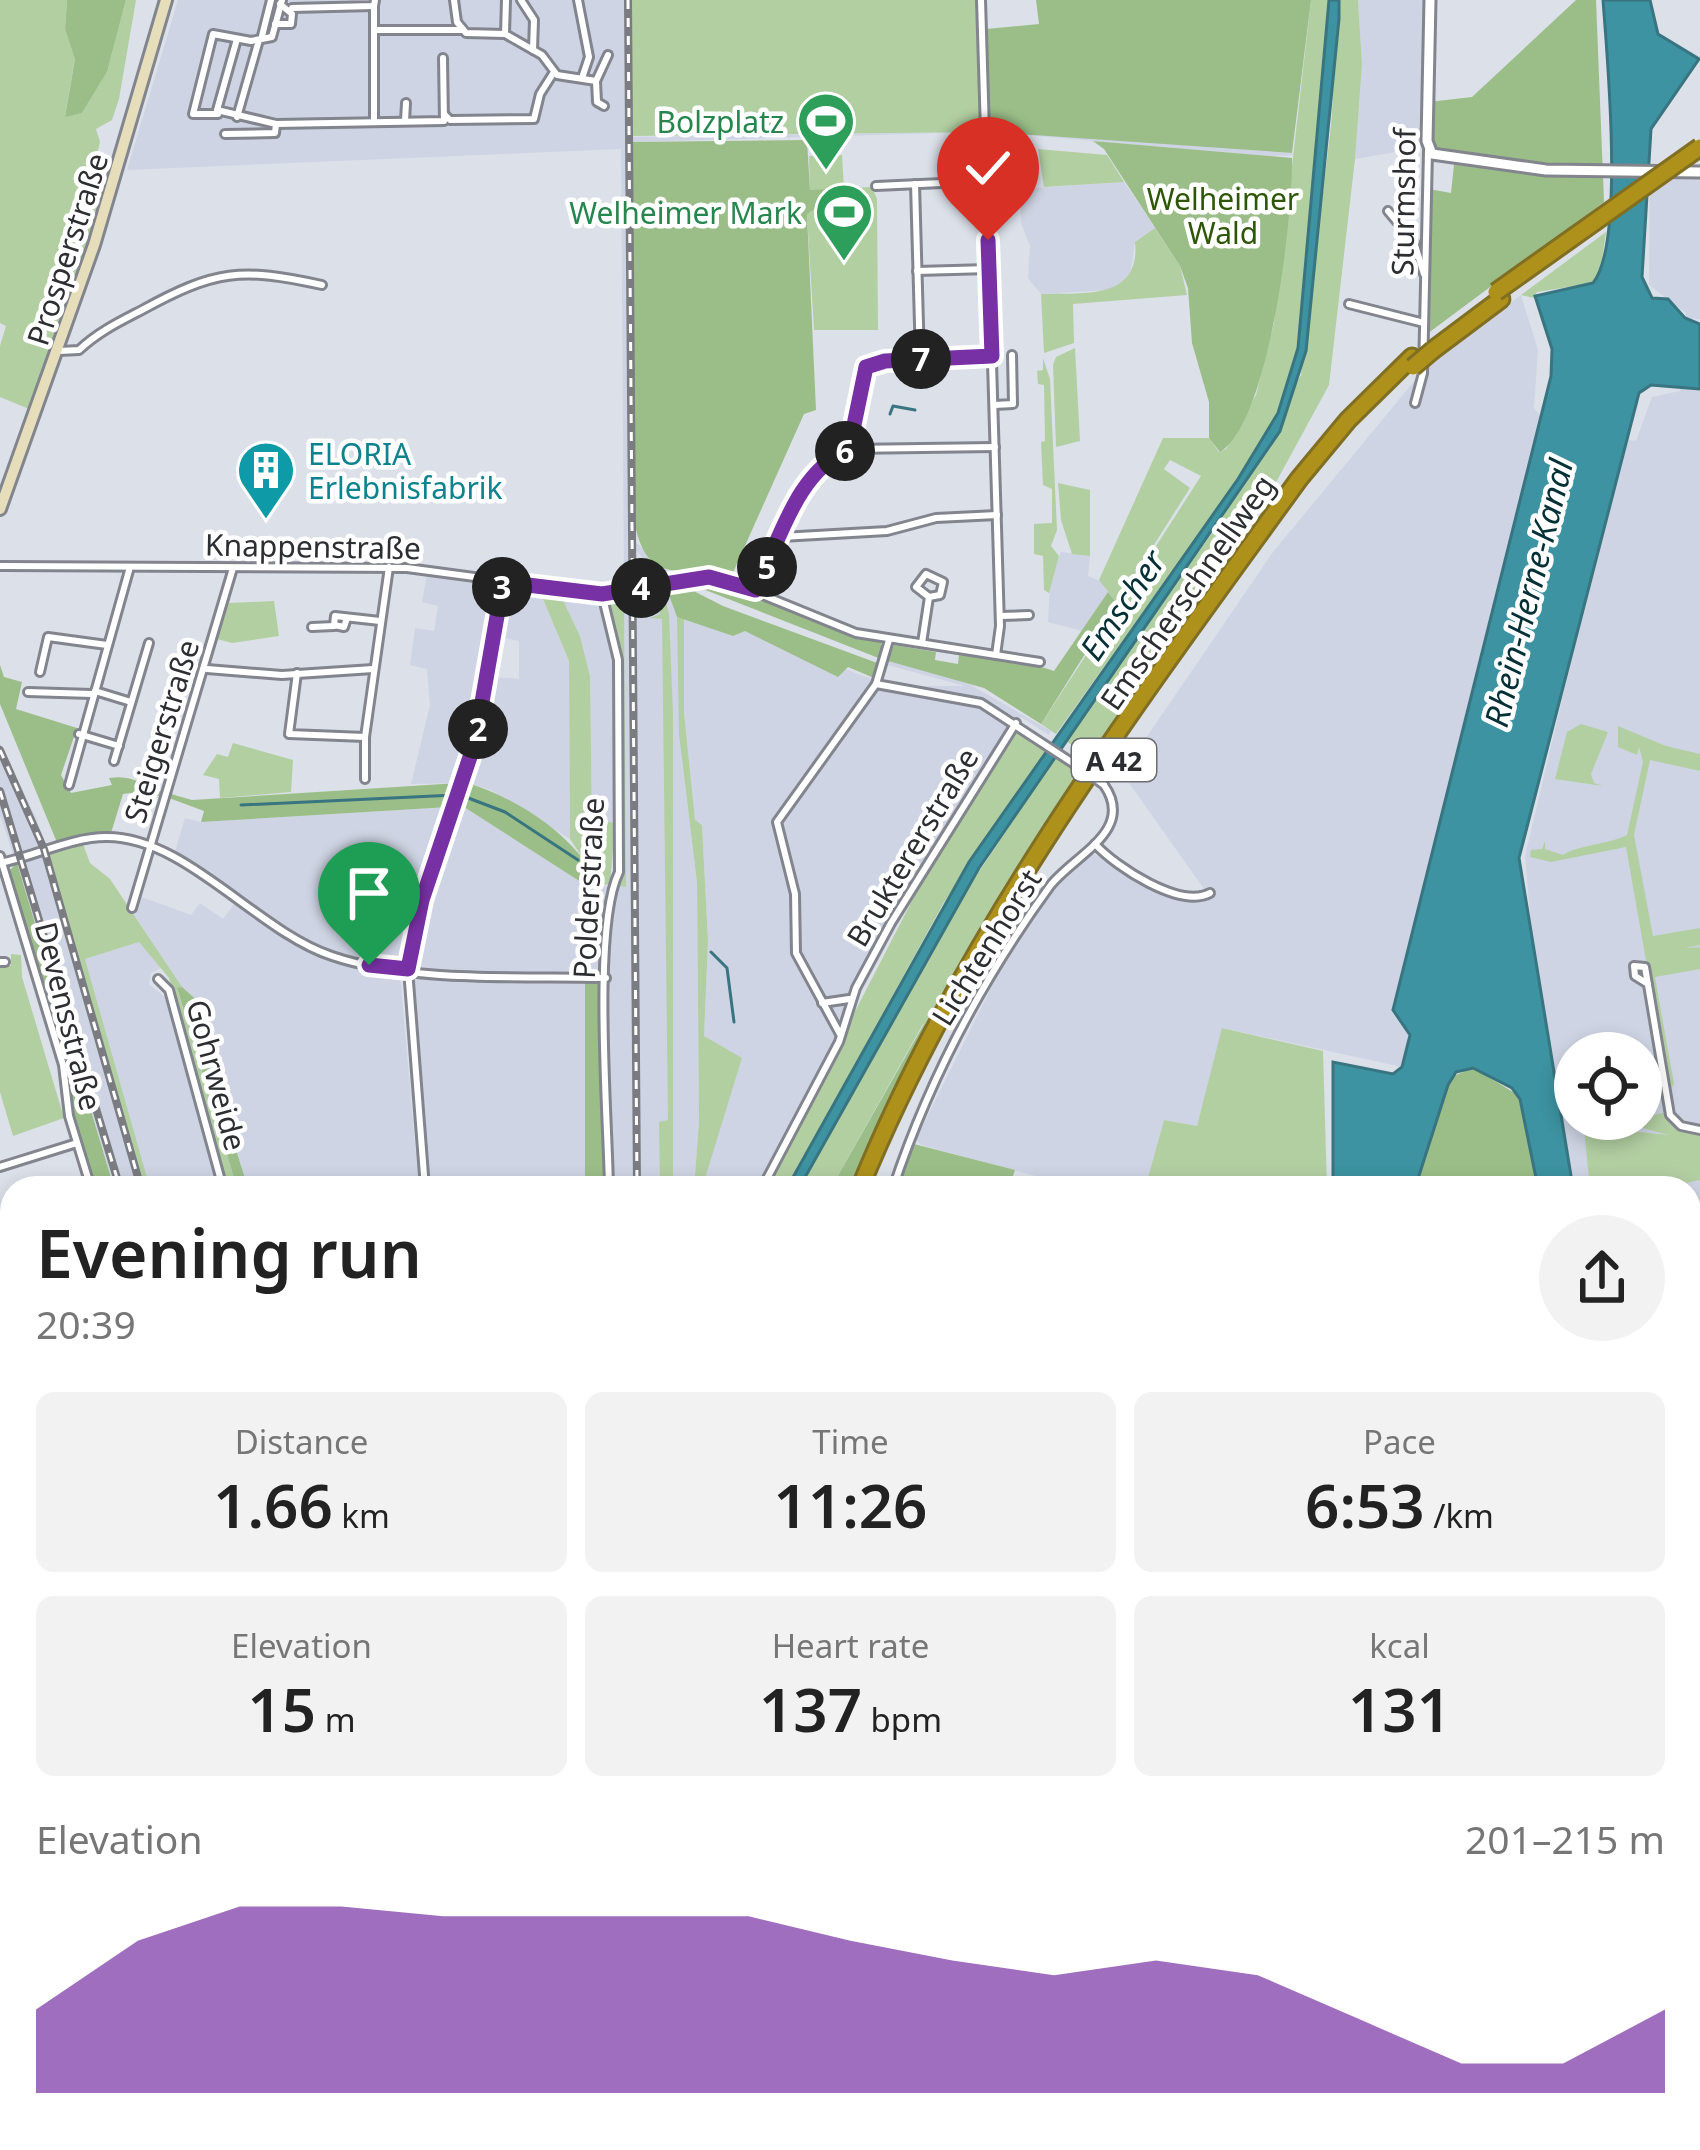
<!DOCTYPE html>
<meta charset="utf-8">
<style>
:root{--surface:#fff;--page:#f2f2f2;--text:#222;--muted:#767676;--accent:#7831a4}
body{margin:0;font-family:"Noto Sans",sans-serif;background:var(--page);color:var(--text);height:100vh;display:flex;flex-direction:column;font-size:45px;white-space:nowrap}
*{box-sizing:border-box;margin:0}
p{font-size:39px;color:var(--muted)}
.icon{flex:none;width:66px;height:66px;fill:none;stroke:currentColor;stroke-width:2;stroke-linecap:round;stroke-linejoin:round}
.map{position:relative;flex:1;overflow:hidden}
.side{position:absolute;left:0px;top:1176px;width:1701px;height:975px;display:flex;flex-direction:column;background:var(--surface);border-radius:36px 36px 0 0;box-shadow:0 6px 18px #0003}
.side>*{flex:none}
.tools{position:absolute;left:1554px;top:1032px;display:grid;gap:24px}
.tools a{display:grid;place-items:center;width:108px;height:108px;border-radius:50%;background:var(--surface);box-shadow:0 6px 18px #0003;font-size:60px}
.pin{position:absolute;display:grid;place-items:center;width:102px;height:102px;color:#fff;margin:-123px -51px;border-radius:50% 50% 50% 0;rotate:-45deg;box-shadow:0 0 12px #0007}
.pin .icon{rotate:45deg}
.km{position:absolute;width:60px;height:60px;margin:-30px;border-radius:50%;background:#222;color:#fff;font-size:33px;line-height:60px;text-align:center}
.round{display:grid;place-items:center;flex:none;width:126px;height:126px;border-radius:63px;background:var(--page)}
.overview{display:flex;align-items:center;justify-content:space-between;height:204px;padding:0 36px}
h1{font-size:66px;font-weight:600;line-height:90px}
.stats{display:grid;grid-template-columns:repeat(3,1fr);gap:18px;height:204px;padding:12px 36px}
.stats div{display:grid;align-content:center;border-radius:18px;background:var(--page);text-align:center}
.stats b{font-size:60px;font-weight:600}
.stats small{font-size:33px;font-weight:400}
.stats p{font-size:33px}
.chart{height:336px;padding:24px 36px}
.chart p{display:flex;justify-content:space-between}
.chart svg{width:100%;height:216px;margin-top:12px;fill:var(--accent);opacity:.7}
.map>svg:first-child{display:block}
</style>
<div class="map">
<svg width="1700" height="2150" viewBox="0 0 1700 2150">
<rect width="100%" height="100%" fill="#dce0e9"/>
<g fill="#ced4e3" fill-rule="evenodd">
<path d="M178 0H629L631 137 978 132 630 142 633 540 671 574 658 579 634 547V593L665 584 677 617 682 761 697 883 699 1122 694 1188H428L410 978 424 901 461 805 587 886H626L621 149 127 170Z"/>
<path d="M1358 0H1429L1426 139 1396 152 1355 159 1362 65Z"/>
<path d="M990 132H1050L1309 155 1268 156Z"/>
<path d="M1650 173 1700 174V319L1685 318 1686 313 1649 285Z"/>
<path d="M1124 182 1155 228 1135 242 1130 276 1110 290 1041 294 1028 278 1030 246 1021 223 1020 189Z"/>
<path d="M1521 295 1538 350 1534 408 1541 417 1393 1010 1410 1034 1402 1067 1223 1028 1197 1126 1164 1120 1145 1188H1080L921 1145 916 1139 1000 970 1057 884 1092 853 1184 901 1209 896 1122 773 1273 552 1426 367Z"/>
<path d="M1682 385 1700 389V1650L1689 1652V1188H1573L1535 971 1525 856 1624 439 1636 441 1652 397 1680 391ZM1575 1053H1641V1119H1575Z"/>
<path d="M1061 552 1090 556 1088 576 1105 583 1108 592 1082 631 1048 622 1050 582Z"/>
<path d="M427 574 496 588 459 783 411 784 430 705 427 669 410 665 415 628 434 631 438 606 422 602Z"/>
<path d="M523 589 540 592 569 661 570 839 491 790 468 783 494 677 519 679V641L500 637 505 604 520 606Z"/>
<path d="M560 594 595 598 606 615 613 649 615 823 592 819 590 676 580 636Z"/>
<path d="M684 619 733 636 745 631 890 686H965L887 665 888 661 962 680 1051 731 1049 735 1021 717 931 862 757 1188H702L717 1130 704 1036 708 941 702 825 695 820 684 712Z"/>
<path d="M0 744 36 818 47 848 14 857 0 815Z"/>
<path d="M449 807 413 904 400 962 350 957 312 943 174 855 185 818 201 822Z"/>
<path d="M49 854 76 947 144 1188H114L17 863Z"/>
<path d="M136 895 191 915 200 903 223 919 234 904 325 960 400 975 419 1188H248L199 1031 208 1010 182 987 131 910Z"/>
<path d="M139 942 161 968 151 973 149 984 166 998 220 1188H150L85 959Z"/>
<path d="M1700 1786V2042L1689 2048V1792Z"/>
<path d="M916 2139H1247L1243 2150H907Z"/>
</g>
<g fill="#b2cfa2">
<path d="M0 0H67L65 29 75 58 65 116 82 113 107 72 126 0H136L119 99 112 120 96 129 100 142 95 163 109 180 29 409 0 397V346L6 326 0 323Z"/>
<path d="M629 0H976L980 132 630 136Z"/>
<path d="M1311 0H1329L1328 47 1298 348 1278 413 1238 479 1056 734 1041 724 1079 666 1201 476 1170 460 1164 469 1190 488 1117 603 1099 580 1163 438H1209L1219 452 1226 449 1256 395 1274 323Z"/>
<path d="M1339 0H1358L1362 65 1355 159 1329 385 1269 495 1093 759 1066 741 1221 520 1301 375 1331 126Z"/>
<path d="M1038 149 1107 155 1124 182 1044 187Z"/>
<path d="M842 155 844 188 872 187 877 199 878 330H814L807 214 831 199 810 190 809 156Z"/>
<path d="M1155 228 1180 266 1187 295 1073 304 1074 343 1044 353 1041 294C1083 293 1141 300 1135 242Z"/>
<path d="M1606 232 1601 267 1593 283 1537 292 1534 298 1521 295Z"/>
<path d="M1075 348 1080 441 1056 447 1053 365 1056 357Z"/>
<path d="M1043 358 1050 379 1057 530 1051 546 1059 556 1049 593 1044 590 1043 556 1034 554V524L1052 523V489L1043 485 1041 442 1045 441 1044 385 1038 384 1037 371 1043 370Z"/>
<path d="M1058 483 1090 490V556L1072 554 1061 520Z"/>
<path d="M661 585 669 614 673 715V1188H660L659 1122 668 1120 662 619 650 618 660 614 655 589Z"/>
<path d="M540 592 560 594 580 636 590 676 592 819 615 823 610 885 600 884 570 839 569 661Z"/>
<path d="M624 594 626 887 616 885 621 872 619 641 608 600Z"/>
<path d="M274 601 279 636 232 643 217 639 229 603Z"/>
<path d="M677 617 684 619V712L695 820 702 825 708 941 704 1036 742 1058 702 1188H694L699 1122 697 883 679 734Z"/>
<path d="M1581 724 1608 732 1591 774 1594 783 1603 786 1555 779 1567 732Z"/>
<path d="M1618 726 1666 746 1700 754V771L1650 760 1634 835 1653 936 1700 928V945L1685 948 1700 947V969L1655 977 1674 1084 1669 1091 1626 847 1551 862 1530 857 1531 850 1542 849 1545 841V849L1563 855C1577 845 1607 845 1627 835L1643 762 1639 747 1637 755 1618 747Z"/>
<path d="M1017 730 1047 750 943 904 787 1188H764L932 862Z"/>
<path d="M233 743 293 760 291 792 220 798 219 779 203 775 217 754 228 757Z"/>
<path d="M1056 757 1083 776 1010 885 928 1026 923 1024 831 1188H800L953 910Z"/>
<path d="M83 844 90 863 110 879 182 987 177 989 237 1188H227L169 978 139 942 85 959 150 1188H144L49 854Z"/>
<path d="M11 954 21 955 22 977 64 1118 13 1136 0 1092V966H11Z"/>
<path d="M1222 1028 1323 1051 1327 1188H1145L1164 1120 1197 1126Z"/>
<path d="M1663 1113 1675 1126 1700 1133V1180L1660 1188H1590L1584 1129 1616 1122 1629 1131 1668 1135 1621 1122Z"/>
</g>
<g fill="#9bbe88">
<path d="M67 0H126L107 72 82 113 65 117 75 59 65 29Z"/>
<path d="M1036 0H1311L1292 153 990 132 986 29 1039 24Z"/>
<path d="M1576 0H1596L1604 202 1427 334 1429 189 1451 193 1455 155 1439 152 1431 139 1429 102 1472 97Z"/>
<path d="M807 140 810 190 829 189 831 199 807 214 816 410 804 414 731 577C679 562 646 592 633 515L631 142Z"/>
<path d="M1093 141 1292 158C1293 216 1270 421 1220 452L1209 438V402L1192 343 1188 288 1180 266 1104 149Z"/>
<path d="M680 580 728 584 881 642V659Z"/>
<path d="M674 581 723 606 880 664 874 678 848 667 838 677 745 631 733 636 677 617 665 584Z"/>
<path d="M1108 592 1117 603 1041 724 984 688 888 661 894 645 936 652 935 660 958 664 959 655 1023 661 1054 671Z"/>
<path d="M0 665 4 677 22 682 16 709 77 728 61 775 71 793 112 785 109 778C133 774 142 785 163 792L161 797 144 791 123 794 111 833 58 845 0 704Z"/>
<path d="M459 783 449 807 201 822 204 811 169 798 171 794 192 800Z"/>
<path d="M468 783C521 800 573 835 600 884L587 886 461 805Z"/>
<path d="M17 863 114 1188H92L72 1115 70 1086 10 870Z"/>
<path d="M585 982H603L605 1188H585Z"/>
<path d="M182 987 209 1011 199 1032 248 1188H237L177 988Z"/>
<path d="M924 1024 928 1026 853 1188H831Z"/>
<path d="M1473 1068 1518 1095 1538 1188H1415L1451 1077Z"/>
<path d="M914 1144 1015 1170 1009 1188H897Z"/>
<path d="M1326 2139H1548L1505 2142 1502 2150H1335Z"/>
</g>
<g fill="#3d93a1" stroke="#387580" stroke-width="3">
<path d="M1329 0H1339V19L1306 351 1280 431 979 868 799 1188H787L969 862 1238 479 1278 413 1298 348Z"/>
<path d="M1603 0H1650L1658 34 1699 59 1651 129 1642 277 1652 298 1668 299 1685 318 1700 324V389L1651 385 1639 393 1519 858 1573 1188H1538L1520 1099 1512 1088 1473 1068 1456 1072 1448 1085 1415 1188H1333V1062L1393 1074 1402 1067 1410 1035 1393 1010 1551 376 1552 349 1535 296 1593 283C1625 244 1607 55 1603 0Z"/>
</g>
<g fill="none" stroke-linecap="round" stroke-linejoin="round">
<g stroke="#387580" stroke-width="3">
<path d="M890 414 893 406 915 410"/>
<path d="M463 796 505 812 578 860"/>
<path d="M241 805 455 795"/>
<path d="M711 952 727 968 734 1022"/>
<path d="M1689 1667 1700 1665"/>
</g>
<g stroke="#82858d" stroke-width="12">
<g id="minor">
<path d="M454 0 457 22 466 33 505 34"/>
<path d="M506 0 505 34 542 55 557 75 596 81 608 55"/>
<path d="M521 0 534 20 533 50"/>
<path d="M578 0 589 57 582 78"/>
<path d="M981 0 1000 626 996 655"/>
<path d="M292 8 374 6 375 0"/>
<path d="M275 24H291L292 14 280 4"/>
<path d="M374 30H463"/>
<path d="M262 36 271 0"/>
<path d="M237 39 217 110 276 124 444 121 443 58"/>
<path d="M596 81 597 102 604 106"/>
<path d="M218 114H193L213 34 251 41 272 37 282 0"/>
<path d="M444 114 450 120 534 119 540 94 554 72"/>
<path d="M237 117 259 40"/>
<path d="M374 121V6"/>
<path d="M405 121 406 103"/>
<path d="M225 134 275 133 276 124"/>
<path d="M915 184 920 359"/>
<path d="M876 186 986 181"/>
<path d="M1388 211 1414 242 1424 274"/>
<path d="M917 271 989 269"/>
<path d="M1349 304 1424 323"/>
<path d="M59 351 79 350C98 332 119 322 142 310 215 270 241 267 322 285"/>
<path d="M1415 403 1423 373 1428 151"/>
<path d="M994 405 1013 404 1012 355"/>
<path d="M849 449 860 378 871 364 992 357"/>
<path d="M781 537 887 531 936 518 997 515"/>
<path d="M0 566 407 568 602 594 680 578H721L856 633 1040 662"/>
<path d="M755 590C780 541 795 472 849 449L995 447"/>
<path d="M602 594 618 660 619 872C592 927 608 1118 609 1188"/>
<path d="M1000 616 1029 615"/>
<path d="M346 621 344 627 334 625 335 616 380 621"/>
<path d="M312 627 334 626"/>
<path d="M922 643 929 597 916 587 926 574 943 582 940 595 929 597"/>
<path d="M207 669 282 675 373 669"/>
<path d="M40 672 48 637 107 645"/>
<path d="M297 673 289 734 365 737"/>
<path d="M876 684 981 703 1085 771"/>
<path d="M95 691 131 702"/>
<path d="M28 692 92 694"/>
<path d="M79 734 119 746"/>
<path d="M114 761 149 643"/>
<path d="M365 779V737L389 567"/>
<path d="M69 785 130 567"/>
<path d="M1095 844C1116 867 1180 909 1210 893"/>
<path d="M0 856 63 1065 69 1116 91 1188"/>
<path d="M0 863C33 857 71 837 106 837 185 836 258 932 332 956 411 983 522 976 606 978"/>
<path d="M132 908 233 568"/>
<path d="M0 962H5"/>
<path d="M158 979 169 990 223 1188"/>
<path d="M1648 984 1635 976 1634 966 1645 967 1670 1115 1681 1126 1700 1130"/>
<path d="M822 1003 849 999"/>
<path d="M840 1034 796 953 795 894 777 822 876 684 889 640"/>
<path d="M0 1167 77 1143"/>
<path d="M425 1188 408 969 422 900 475 743 503 582"/>
<path d="M762 1188 839 1042 856 988 891 923 1016 723"/>
<path d="M893 1188C929 1080 983 978 1050 886 1074 855 1136 831 1104 785"/>
<path d="M0 1314 12 1316"/>
<path d="M1689 1380 1700 1379"/>
<path d="M0 1411 12 1413"/>
<path d="M0 1593 12 1587"/>
<path d="M4 1769 10 1724"/>
<path d="M0 1863H12"/>
<path d="M0 1884 12 1896"/>
<path d="M1689 1993 1700 1989"/>
<path d="M233 2139 240 2150"/>
<path d="M406 2139 408 2150"/>
<path d="M702 2139 704 2150"/>
<path d="M1165 2139 1178 2150"/>
<path d="M0 2140 28 2146"/>
<path d="M1535 2144 1700 2146"/>
<path d="M350 2150 353 2139"/>
<path d="M658 2150V2139"/>
<path d="M1193 2150 1203 2139"/>
</g>
</g>
<g stroke="#82858d" stroke-width="15">
<path id="tertiary" d="M1430 0 1427 141 1432 154 1546 170 1700 172"/>
</g>
<g stroke="#82858d" stroke-width="16">
<g id="secondary">
<path d="M0 509 94 245 166 0"/>
<path d="M952 2139 969 2150"/>
<path d="M60 2150 67 2139"/>
</g>
</g>
<g stroke="#806e23" stroke-width="18">
<g id="primary">
<path d="M1689 1701 1700 1697"/>
<path d="M1689 1711 1700 1707"/>
<path d="M0 1770 12 1775"/>
<path d="M0 1781 12 1786"/>
</g>
</g>
<g stroke="#806e23" stroke-width="21">
<g id="motorway">
<path d="M1433 350 1501 299"/>
<path d="M860 1188C965 930 1137 703 1299 479L1348 420 1412 357"/>
<path d="M744 2139 745 2150"/>
<path d="M756 2139 760 2150"/>
<path d="M798 2139 799 2150"/>
</g>
</g>
<use href="#minor" stroke="#fff" stroke-width="6"/>
<use href="#tertiary" stroke="#fff" stroke-width="9"/>
<use href="#secondary" stroke="#e6debb" stroke-width="10"/>
<use href="#primary" stroke="#cebd76" stroke-width="12"/>
<use href="#motorway" stroke="#ad911b" stroke-width="15"/>
<g stroke="#7a7c82" stroke-width="8">
<g id="rail">
<path d="M628 0 637 1188"/>
<path d="M0 750 44 849 141 1188"/>
<path d="M0 791 120 1188"/>
<path d="M1689 1765 1700 1761"/>
<path d="M516 2139 518 2150"/>
<path d="M548 2139 551 2150"/>
<path d="M570 2139 575 2150"/>
<path d="M639 2139V2150"/>
<path d="M1323 2139 1331 2150"/>
<path d="M879 2150 890 2139"/>
</g>
</g>
<use href="#rail" stroke="#fff" stroke-width="3" stroke-dasharray="9" stroke-linecap="butt"/>
<g stroke="#82858d" stroke-width="12" stroke-linecap="butt">
<path id="minor-bridge" d="M1085 771 1104 785"/>
</g>
<g stroke="#806e23" stroke-width="21" stroke-linecap="butt">
<g id="motorway-bridge">
<path d="M1496 292 1700 147"/>
<path d="M1413 367 1433 350"/>
</g>
</g>
<use href="#minor-bridge" stroke="#fff" stroke-width="6"/>
<use href="#motorway-bridge" stroke="#ad911b" stroke-width="15"/>
</g>
<g fill="none" stroke-linecap="round" stroke-linejoin="round">
<g stroke="#fff" stroke-width="24">
<path id="route" d="M369 965 408 969 422 900 475 742 503 582 602 594 709 577 755 590C780 541 795 473 849 449L866 367 885 361 992 356 988 240"/>
</g>
<use href="#route" stroke="#7831a4" stroke-width="15"/>
</g>
<defs>
<g id="stadium-pin" transform="scale(3)"><path d="M0 17L-7.5 6A9.5 9.5 0 1 1 7.5 6Z" fill="#2e9e5b" stroke="#fff"/><path d="M0-5a6.5 5 0 1 0 0 10a6.5 5 0 1 0 0-10ZM-3.5-1.8h7v3.6h-7Z" fill="#fff"/></g>
<g id="building-pin" transform="scale(3)"><path d="M0 17L-7.5 6A9.5 9.5 0 1 1 7.5 6Z" fill="#0f9aa8" stroke="#fff"/><path d="M-4-6H4V6H1V3H-1V6H-4ZM-2.5-4.3h1.7v1.8h-1.7ZM.8-4.3h1.7v1.8H.8ZM-2.5-1h1.7V.8h-1.7ZM.8-1h1.7V.8H.8Z" fill="#fff"/></g>
</defs>
<g fill-rule="evenodd">
<use href="#stadium-pin" x="826" y="121"/>
<use href="#stadium-pin" x="844" y="212"/>
<use href="#building-pin" x="266" y="470"/>
</g>
<g text-anchor="middle" dominant-baseline="central" stroke-width="9" stroke-linejoin="round" paint-order="stroke">
<rect fill="#fff" stroke="#6c6d70" stroke-width="3" x="1072" y="739" width="84" height="42" rx="9"/>
<g font-size="27" font-weight="bold" fill="#2d2e32">
<text x="1114" y="760">A 42</text>
</g>
<g font-size="30" fill="#27864d" stroke="#fff" text-anchor="end">
<text x="784" y="121">Bolzplatz</text>
<text x="802" y="212">Welheimer Mark</text>
</g>
<g font-size="30" fill="#2d5706" stroke="#fff">
<text x="1223" y="198">Welheimer<tspan x="1223" dy="34">Wald</tspan></text>
</g>
<g font-size="30" fill="#2d2e32" stroke="#fff">
<text transform="translate(1403 202) rotate(-89)">Sturmshof</text>
<text transform="translate(67 249) rotate(-72)">Prosperstraße</text>
<text transform="translate(313 546) rotate(1)">Knappenstraße</text>
<text transform="translate(1187 592) rotate(-55)">Emscherschnellweg</text>
<text transform="translate(161 731) rotate(-73)">Steigerstraße</text>
<text transform="translate(912 847) rotate(-59)">Bruktererstraße</text>
<text transform="translate(588 888) rotate(-87)">Polderstraße</text>
<text transform="translate(986 947) rotate(-58)">Lichtenhorst</text>
<text transform="translate(69 1016) rotate(76)">Devensstraße</text>
<text transform="translate(217 1075) rotate(75)">Gohrweide</text>
</g>
<g font-size="30" fill="#0d838f" stroke="#fff" text-anchor="start">
<text x="308" y="453">ELORIA<tspan x="308" dy="34">Erlebnisfabrik</tspan></text>
</g>
<g font-size="33" font-style="italic" fill="#053036" stroke="#fff">
<text transform="translate(1528 593) rotate(-76)">Rhein-Herne-Kanal</text>
<text transform="translate(1122 605) rotate(-56)">Emscher</text>
</g>
</g>
</svg>
<div class="tools">
<a><svg class="icon" aria-label="locate" viewBox="0 0 24 24"><circle cx="12" cy="12" r="6"/><path d="M12 2v4M12 18v4M2 12h4M18 12h4"/></svg></a>
</div>
<div class="pin" style="left:369px;top:965px;background:#1e9e55"><svg class="icon" aria-label="arrive" viewBox="0 0 24 24"><path d="M6 21V4h12l-3 4 3 4H6"/></svg></div>
<div class="pin" style="left:988px;top:240px;background:#d93025"><svg class="icon" aria-label="check" viewBox="0 0 24 24"><path d="M5 12l5 5 9-10"/></svg></div>
<b class="km" style="left:478px;top:729px">2</b>
<b class="km" style="left:502px;top:587px">3</b>
<b class="km" style="left:641px;top:588px">4</b>
<b class="km" style="left:767px;top:567px">5</b>
<b class="km" style="left:845px;top:451px">6</b>
<b class="km" style="left:921px;top:359px">7</b>
<section class="side">
<div class="overview"><div><h1>Evening run</h1><p>20:39</p></div><a class="round"><svg class="icon" aria-label="share" viewBox="0 0 24 24"><path d="M12 15V3M7 8l5-5 5 5M5 13v7h14v-7"/></svg></a></div>
<div class="stats">
<div><p>Distance</p><b>1.66<small> km</small></b></div>
<div><p>Time</p><b>11:26</b></div>
<div><p>Pace</p><b>6:53<small> /km</small></b></div>
</div>
<div class="stats">
<div><p>Elevation</p><b>15<small> m</small></b></div>
<div><p>Heart rate</p><b>137<small> bpm</small></b></div>
<div><p>kcal</p><b>131</b></div>
</div>
<div class="chart"><p><span>Elevation</span>201–215 m</p>
<svg viewBox="0 0 160 44" preserveAspectRatio="none"><path d="M0 44V27L10 13L20 6L30 6L40 8L50 8L60 8L70 8L80 13L90 17L100 20L110 17L120 20L130 29L140 38L150 38L160 27V44z"/></svg>
</div>
</section>
</div>
